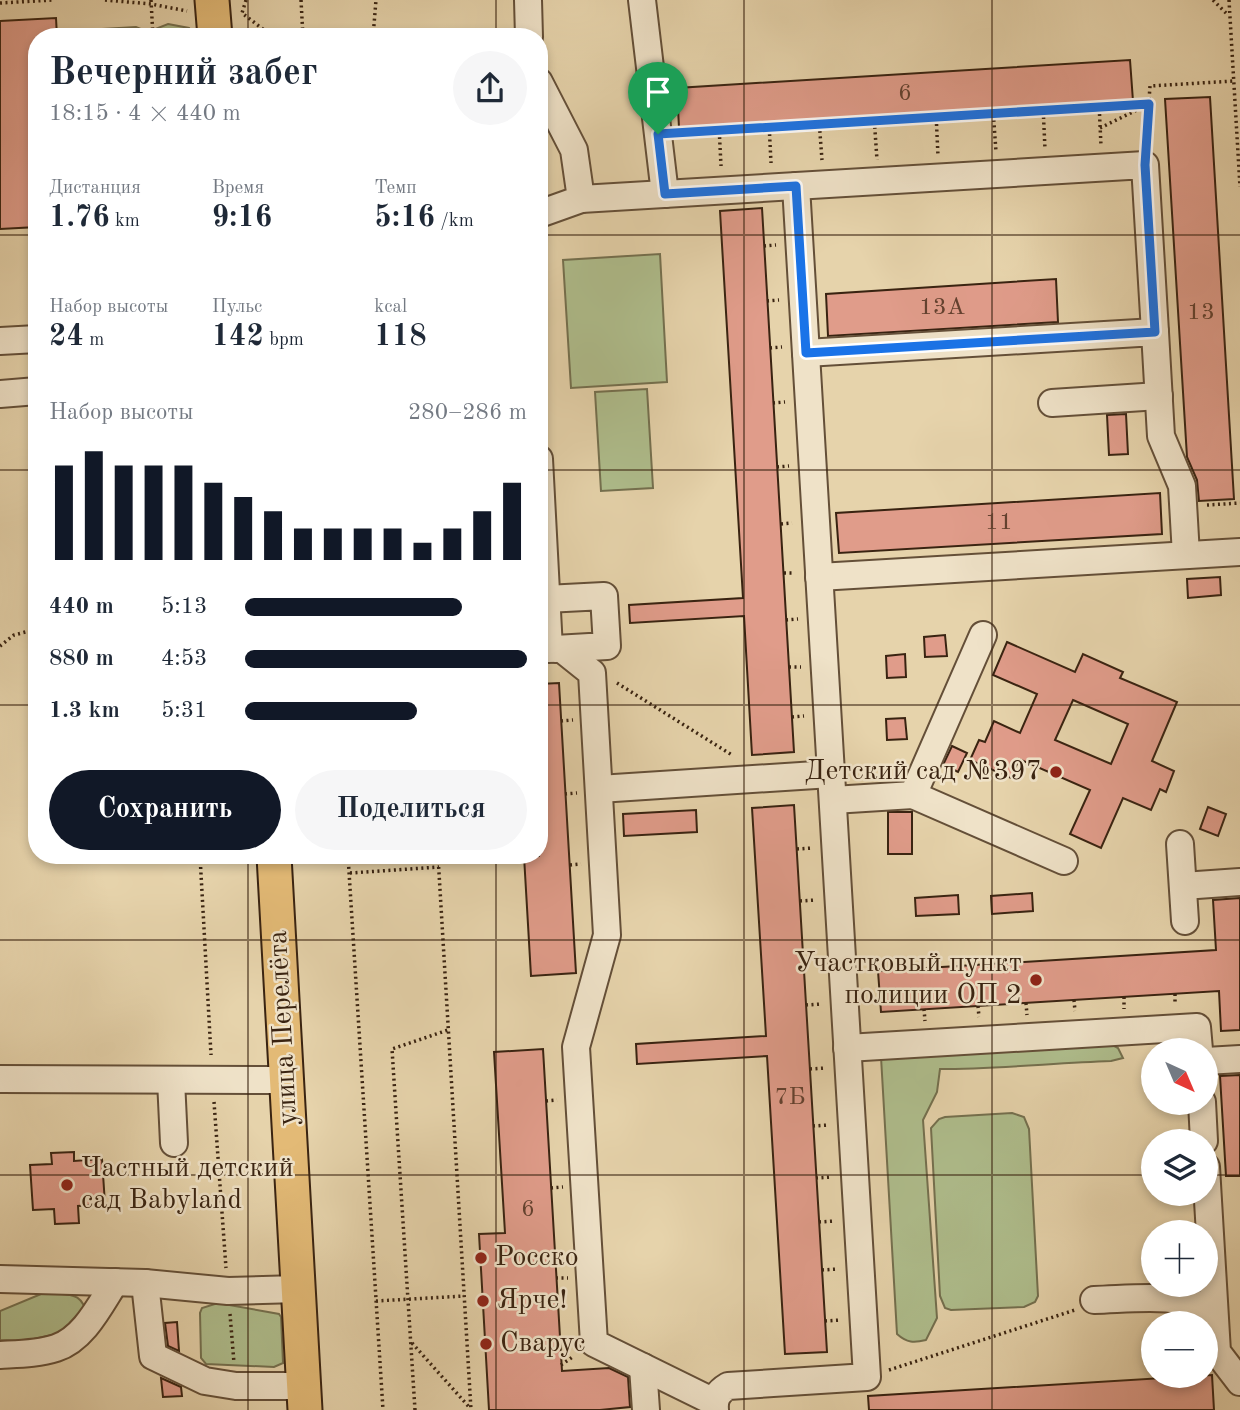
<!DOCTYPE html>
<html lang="ru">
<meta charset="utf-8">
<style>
:root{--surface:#fff;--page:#f6f6f7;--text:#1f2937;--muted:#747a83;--accent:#111827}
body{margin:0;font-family:"Old Standard TT",serif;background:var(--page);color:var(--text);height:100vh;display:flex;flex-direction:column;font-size:26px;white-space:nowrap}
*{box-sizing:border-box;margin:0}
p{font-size:23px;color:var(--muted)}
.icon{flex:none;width:38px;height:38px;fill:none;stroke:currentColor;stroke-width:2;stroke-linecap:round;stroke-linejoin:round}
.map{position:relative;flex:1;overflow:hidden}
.sheet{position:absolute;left:28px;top:28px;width:520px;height:836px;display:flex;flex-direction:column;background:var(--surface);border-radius:28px;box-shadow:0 4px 10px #0003}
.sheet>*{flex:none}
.needle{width:46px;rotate:136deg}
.buttons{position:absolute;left:1141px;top:1038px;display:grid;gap:14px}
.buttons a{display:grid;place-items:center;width:77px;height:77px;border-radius:50%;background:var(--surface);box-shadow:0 4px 10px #0003;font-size:35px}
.pin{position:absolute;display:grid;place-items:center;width:60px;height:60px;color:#fff;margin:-72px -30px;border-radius:50% 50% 50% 0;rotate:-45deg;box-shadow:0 0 7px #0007}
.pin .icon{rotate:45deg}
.round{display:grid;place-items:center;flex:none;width:74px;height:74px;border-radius:37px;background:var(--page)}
.head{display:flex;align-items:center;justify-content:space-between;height:119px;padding:0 21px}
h1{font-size:38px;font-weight:700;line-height:52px}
.metrics{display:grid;grid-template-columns:repeat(3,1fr);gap:10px;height:119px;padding:7px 21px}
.metrics div{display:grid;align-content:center}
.metrics b{font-size:30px;font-weight:700}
.metrics small{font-size:19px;font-weight:400}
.metrics p{font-size:19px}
.chart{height:196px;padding:14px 21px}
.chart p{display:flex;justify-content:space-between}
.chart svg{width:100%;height:126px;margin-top:7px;stroke:var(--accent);stroke-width:6}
.primary-button{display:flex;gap:14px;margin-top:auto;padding:14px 21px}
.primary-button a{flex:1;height:80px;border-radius:42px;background:var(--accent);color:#fff;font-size:28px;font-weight:700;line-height:80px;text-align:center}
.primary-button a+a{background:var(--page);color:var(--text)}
ul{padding:0 21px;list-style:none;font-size:23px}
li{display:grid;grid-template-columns:112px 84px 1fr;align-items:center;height:52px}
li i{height:18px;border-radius:9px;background:var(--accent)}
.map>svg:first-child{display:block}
</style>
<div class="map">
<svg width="1240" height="1410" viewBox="0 0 1240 1410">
<rect width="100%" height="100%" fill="#e6d3ab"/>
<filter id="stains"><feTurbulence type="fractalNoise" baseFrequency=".00286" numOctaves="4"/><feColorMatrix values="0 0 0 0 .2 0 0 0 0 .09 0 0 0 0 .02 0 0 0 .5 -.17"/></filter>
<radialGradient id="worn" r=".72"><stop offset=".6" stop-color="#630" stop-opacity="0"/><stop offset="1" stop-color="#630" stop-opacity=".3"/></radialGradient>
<g fill="#afbe8d" stroke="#74704f" stroke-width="2">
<path d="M168 24 189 28 195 37H87L86 30 136 27 148 32Z"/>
<path d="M660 254 667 382 571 388 563 260Z"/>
<path d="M647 389 653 488 601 491 595 392Z"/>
<path d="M1105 1041 1118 1048 1123 1058 1111 1061C1054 1063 997 1069 940 1069L937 1092 923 1120 937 1318 926 1340C914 1343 907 1343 897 1334L881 1057Z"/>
<path d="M1012 1113 1024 1117 1029 1129 1038 1296 1035 1302 1024 1307 951 1310 945 1308 940 1296 931 1128 939 1119 945 1117Z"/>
<path d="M52 1293C73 1295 82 1293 88 1317L71 1331 24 1341 0 1340V1311L41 1294Z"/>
<path d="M218 1303 279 1314 281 1317 283 1363 274 1367 206 1364 201 1358 200 1313 202 1308Z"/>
</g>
<g fill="#e09c8a" stroke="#392311" stroke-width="2" fill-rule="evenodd">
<path d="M56 18 57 37H37V227L0 229V21Z"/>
<path d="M1130 60 1133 101 679 128 677 88Z"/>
<path d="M1210 97 1234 499 1199 501 1197 480 1187 457 1165 99Z"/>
<path d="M762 208 794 752 752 755 744 616 630 623 629 605 743 598 720 211Z"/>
<path d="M1056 279 1058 322 828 336 826 294Z"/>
<path d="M1126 414 1128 454 1109 455 1107 415Z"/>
<path d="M1160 493 1162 534 839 553 836 513Z"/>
<path d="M1220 577 1221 595 1188 598 1187 579Z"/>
<path d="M945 635 947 656 925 657 924 637Z"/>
<path d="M1007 642 1075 672 1083 654 1123 672 1120 678 1177 702 1152 761 1174 771 1166 792 1160 789 1151 810 1123 798 1101 848 1070 834 1090 790 1019 759 1011 778 970 760 979 740 985 742 994 721 1020 733 1037 694 993 675ZM1073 700 1128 724 1111 764 1055 740Z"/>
<path d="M905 654 906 677 887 678 886 656Z"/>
<path d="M559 683 576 973 531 976 524 856H539V684Z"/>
<path d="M905 718 907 739 887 740 886 719Z"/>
<path d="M952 746 967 753 958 772 943 765Z"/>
<path d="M794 805 827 1352 785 1354 767 1056 637 1064 636 1044 766 1036 752 808Z"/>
<path d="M1208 807 1226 814 1218 836 1200 829Z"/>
<path d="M696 810 697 832 624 836 623 814Z"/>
<rect x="888" y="812" width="24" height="42"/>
<path d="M1032 893 1033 911 992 914 991 896Z"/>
<path d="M958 895 959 914 916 916 915 898Z"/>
<path d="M1240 898V1030L1221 1031 1219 991 881 1012 878 971 1216 950 1213 900Z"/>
<path d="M543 1049 562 1371 609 1368 628 1377 630 1407 600 1410H489L479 1234 505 1233 494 1052Z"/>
<path d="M1240 1075V1176H1226L1220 1076Z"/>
<path d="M74 1152V1161L102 1159 105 1204 78 1206 79 1223 55 1224 54 1209 33 1210 30 1165 52 1164 51 1153Z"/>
<path d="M177 1322 179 1351 168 1346 165 1323Z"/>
<path d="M1212 1375 1214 1410H869L868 1396Z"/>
<path d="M161 1378 181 1387 182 1396 163 1397Z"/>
</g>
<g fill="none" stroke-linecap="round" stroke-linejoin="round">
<g stroke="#644f38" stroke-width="30">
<g id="minor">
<path d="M528 0 529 37"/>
<path d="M642 0 665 194"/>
<path d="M539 82 574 150 581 199 539 214"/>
<path d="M581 199 1145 165 1155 332"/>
<path d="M0 341 37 339"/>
<path d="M806 353 1155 332 1161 436 1182 486 1186 555"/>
<path d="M0 394 37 391"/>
<path d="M1052 403 1159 396"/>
<path d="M539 459 549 649"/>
<path d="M819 577 1240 552"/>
<path d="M546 599 604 596 607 646 555 649"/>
<path d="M983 635 913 795 1064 861"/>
<path d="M562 649 592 673 607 935 576 1047 594 1343 714 1402"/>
<path d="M599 789 831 774"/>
<path d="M833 800 913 795"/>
<path d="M1180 844 1185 921"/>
<path d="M1183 886 1240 882"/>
<path d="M847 1048 1197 1027 1199 1050"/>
<path d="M1206 1061 1240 1059"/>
<path d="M0 1079 286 1080"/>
<path d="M171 1080 174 1143"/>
<path d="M1202 1102 1204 1141"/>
<path d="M1206 1167 1217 1352 1240 1382"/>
<path d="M0 1279 145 1283 228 1291 298 1289"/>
<path d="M145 1283 153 1356 205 1381 236 1386H304"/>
<path d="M1094 1300C1134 1299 1178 1292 1214 1311"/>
<path d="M0 1355C18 1354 38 1354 56 1348 84 1339 100 1305 115 1282"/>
<path d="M643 1367 646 1410"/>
<path d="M715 1410C714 1398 718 1392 728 1386L867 1377 796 186"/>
</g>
</g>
<g stroke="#392311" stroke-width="37">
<g id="major">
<path d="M212 0 215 37"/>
<path d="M274 856 305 1410"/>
</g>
</g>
<g stroke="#392311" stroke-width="3.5" stroke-dasharray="2 3.5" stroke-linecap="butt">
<path d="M105 0 151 4 187 11"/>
<path d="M151 0 153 37"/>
<path d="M246 0 242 13 273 37"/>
<path d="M301 0 303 37"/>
<path d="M1213 0 1228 15"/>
<path d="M1229 0 1240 187"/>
<path d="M0 3 53 0"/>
<path d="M373 37 376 0"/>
<path d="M1099 103 1101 146"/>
<path d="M1043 106 1045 149"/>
<path d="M993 109 996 152"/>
<path d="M936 113 938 156"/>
<path d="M874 116 877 160"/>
<path d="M819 120 822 160"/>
<path d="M769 123 771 163"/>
<path d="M719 126 721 166"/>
<path d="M1100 128 1145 106"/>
<path d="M683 133 1149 104"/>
<path d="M1146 143 1150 86 1234 81"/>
<path d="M764 246 776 245"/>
<path d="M767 301 779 300"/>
<path d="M770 348 782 347"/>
<path d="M773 403 785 402"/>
<path d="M777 467 789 466"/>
<path d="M1207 505 1240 503"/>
<path d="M781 524 792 523"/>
<path d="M784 573H795"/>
<path d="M786 620 798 619"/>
<path d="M0 646 14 635 37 629"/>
<path d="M789 667H801"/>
<path d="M617 683 732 755"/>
<path d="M792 717 804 716"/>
<path d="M561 721 573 720"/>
<path d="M565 794 577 793"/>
<path d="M797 849 812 848"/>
<path d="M200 856 211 1055"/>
<path d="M348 856 383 1410"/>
<path d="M438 856 471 1410"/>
<path d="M570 865 581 864"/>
<path d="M350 873 439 867"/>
<path d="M800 901 815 900"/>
<path d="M803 952 818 951"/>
<path d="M1175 994V1005"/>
<path d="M1124 997V1009"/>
<path d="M1074 1000 1075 1011"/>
<path d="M1026 1003 1027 1015"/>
<path d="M806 1005 821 1004"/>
<path d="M978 1006 979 1017"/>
<path d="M924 1009 925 1021"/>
<path d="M810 1069 825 1068"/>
<path d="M546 1101 557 1100"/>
<path d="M214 1102 226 1268"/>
<path d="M813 1126 828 1125"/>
<path d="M816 1178 832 1177"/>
<path d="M551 1188 563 1187"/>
<path d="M819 1222 834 1221"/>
<path d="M822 1270 837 1269"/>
<path d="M556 1278H568"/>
<path d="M376 1301 464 1296"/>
<path d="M230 1314 234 1363"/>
<path d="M825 1321 840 1320"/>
<path d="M412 1343 470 1408"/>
<path d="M561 1365 574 1356"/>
<path d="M889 1370 1075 1310"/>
<path d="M415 1410 392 1049 448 1030"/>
</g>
<use href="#minor" stroke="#efe2c8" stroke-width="26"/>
<use href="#major" stroke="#e3ba76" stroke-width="33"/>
</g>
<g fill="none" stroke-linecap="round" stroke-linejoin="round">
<g stroke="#fff" stroke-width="14">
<path id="route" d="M1149 104 1145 165 1155 332 806 353 796 186 665 194 658 134Z"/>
</g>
<use href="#route" stroke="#1a73e8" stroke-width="9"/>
</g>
<path fill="none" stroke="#392311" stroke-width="2" stroke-opacity="0.55" d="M248 0V37M496 0V37M744 0V1410M992 0V1410M0 235H37M539 235H1240M0 470H37M539 470H1240M0 705H37M539 705H1240M248 856V1410M496 856V1410M0 940H1240M0 1175H1153M1206 1175H1240"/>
<g fill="#8f2418" stroke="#efe2c8" stroke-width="2.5">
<circle cx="1056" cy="772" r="7"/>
<circle cx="1036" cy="980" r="7"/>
<circle cx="67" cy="1185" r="7"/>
<circle cx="481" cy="1258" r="7"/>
<circle cx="483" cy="1301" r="7"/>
<circle cx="486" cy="1344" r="7"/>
</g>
<g text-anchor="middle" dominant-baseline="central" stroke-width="5" stroke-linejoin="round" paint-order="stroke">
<g font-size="24" fill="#63412f">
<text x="905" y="94">6</text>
<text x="942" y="308">13А</text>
<text x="1201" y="313">13</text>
<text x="999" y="523">11</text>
<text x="790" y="1098">7Б</text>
<text x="528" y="1210">6</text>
</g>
<g font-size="28" fill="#392311" stroke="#efe2c8" text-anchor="start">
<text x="1042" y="772" text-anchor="end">Детский сад №397</text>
<text x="1022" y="964" text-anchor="end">Участковый пункт<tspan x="1022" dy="32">полиции ОП 2</tspan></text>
<text x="81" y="1169">Частный детский<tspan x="81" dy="32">сад Babyland</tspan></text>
<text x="495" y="1258">Росско</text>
<text x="497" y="1301">Ярче!</text>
<text x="500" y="1344">Сварус</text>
</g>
<g font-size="28" fill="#392311" stroke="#efe2c8">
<text transform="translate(284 1028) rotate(-93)">улица Перелёта</text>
</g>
</g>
<rect width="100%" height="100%" filter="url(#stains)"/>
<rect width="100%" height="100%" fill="url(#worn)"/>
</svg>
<div class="buttons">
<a><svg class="needle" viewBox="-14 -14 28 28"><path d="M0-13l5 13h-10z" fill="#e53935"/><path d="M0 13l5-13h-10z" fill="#747a83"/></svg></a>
<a><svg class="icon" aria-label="layers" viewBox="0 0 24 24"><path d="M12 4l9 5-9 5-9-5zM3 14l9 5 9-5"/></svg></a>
<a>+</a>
<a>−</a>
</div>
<div class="pin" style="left:658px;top:134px;background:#1e9e55"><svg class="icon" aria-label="arrive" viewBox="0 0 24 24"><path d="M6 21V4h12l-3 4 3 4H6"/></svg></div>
<section class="sheet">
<div class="head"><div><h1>Вечерний забег</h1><p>18:15 · 4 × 440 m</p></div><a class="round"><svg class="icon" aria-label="share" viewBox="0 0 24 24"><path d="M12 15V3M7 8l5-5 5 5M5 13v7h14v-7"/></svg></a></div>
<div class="metrics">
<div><p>Дистанция</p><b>1.76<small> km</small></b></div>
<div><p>Время</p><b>9:16</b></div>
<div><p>Темп</p><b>5:16<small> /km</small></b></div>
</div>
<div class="metrics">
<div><p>Набор высоты</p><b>24<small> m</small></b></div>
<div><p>Пульс</p><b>142<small> bpm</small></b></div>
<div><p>kcal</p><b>118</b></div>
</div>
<div class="chart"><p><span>Набор высоты</span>280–286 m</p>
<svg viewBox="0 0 160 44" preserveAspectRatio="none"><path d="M5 44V11M15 44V6M25 44V11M35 44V11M45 44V11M55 44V17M65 44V22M75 44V27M85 44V33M95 44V33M105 44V33M115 44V33M125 44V38M135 44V33M145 44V27M155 44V17"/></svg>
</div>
<ul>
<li><b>440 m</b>5:13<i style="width:77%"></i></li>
<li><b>880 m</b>4:53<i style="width:100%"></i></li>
<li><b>1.3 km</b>5:31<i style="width:61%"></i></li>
</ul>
<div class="primary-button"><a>Сохранить</a><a>Поделиться</a></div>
</section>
</div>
